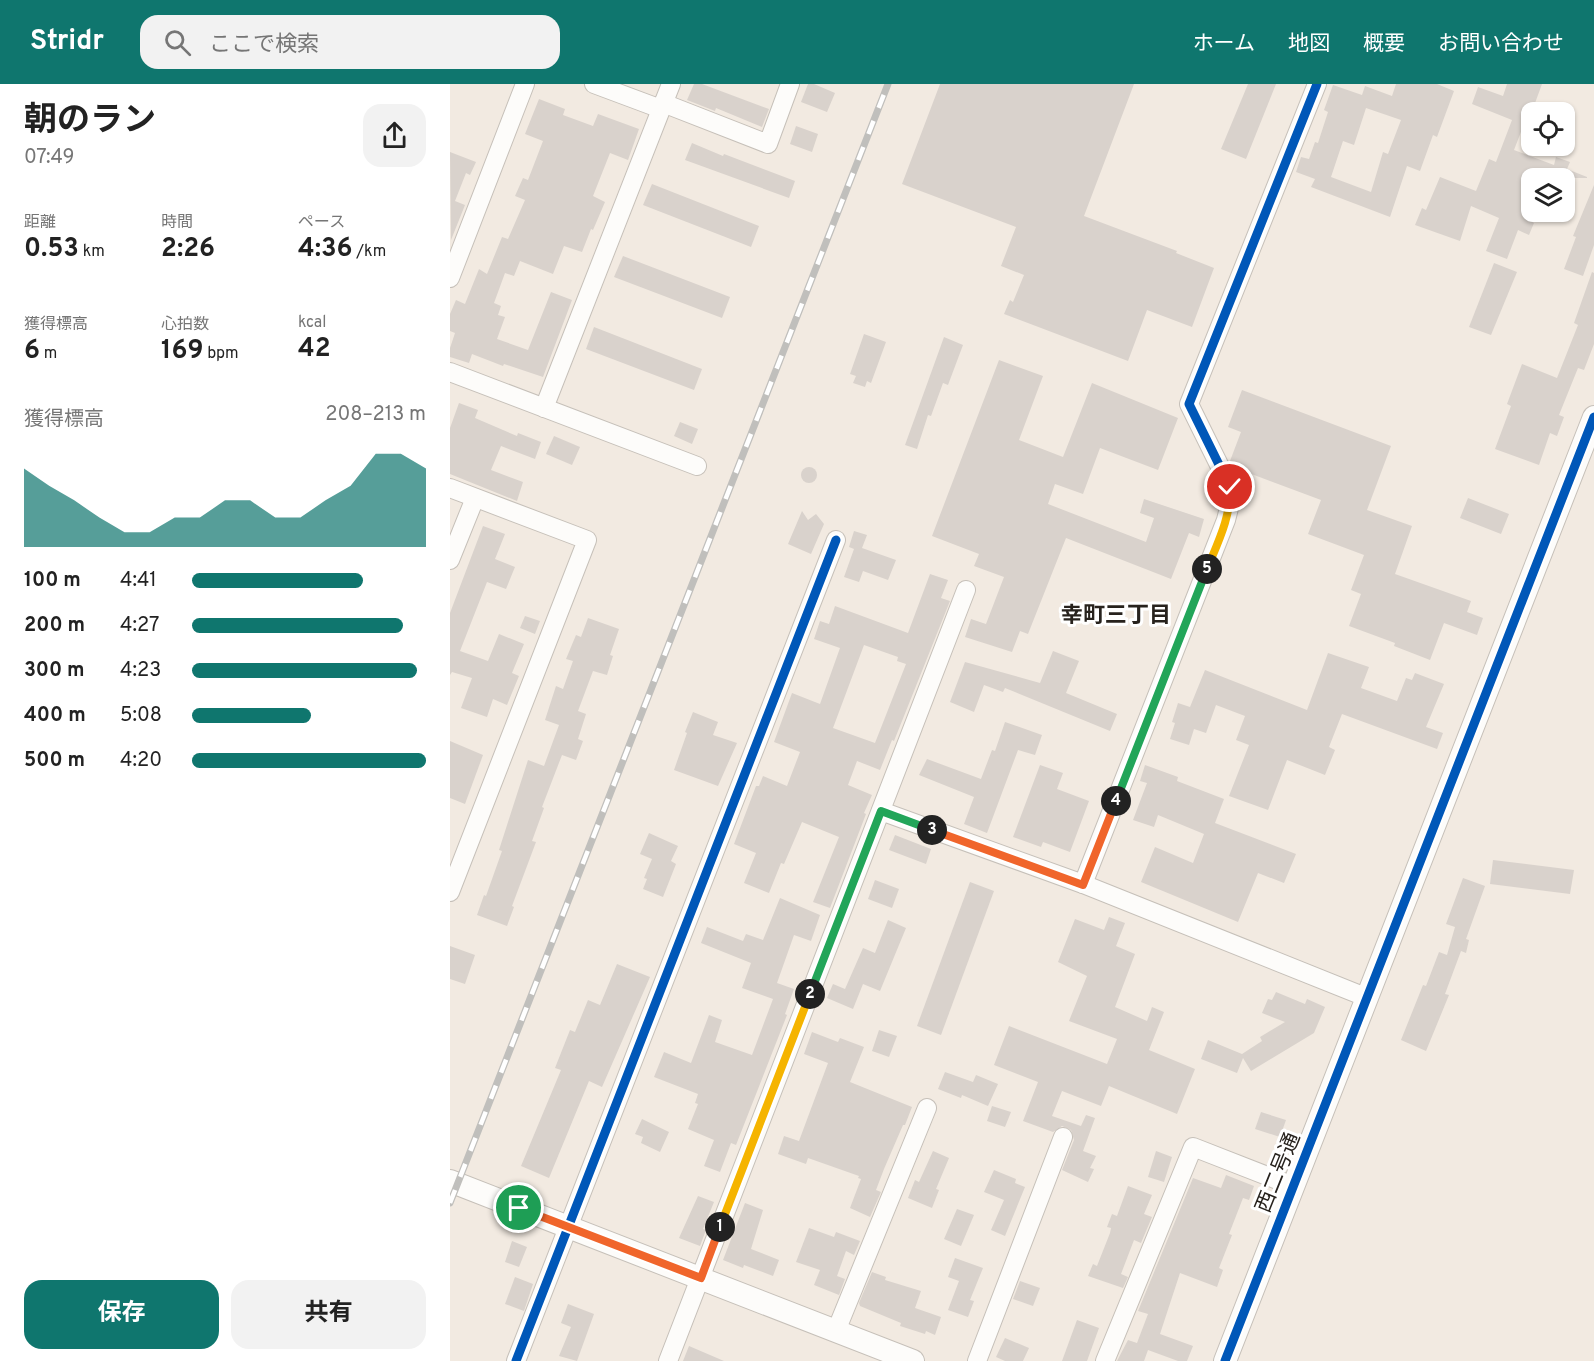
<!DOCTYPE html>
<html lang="ja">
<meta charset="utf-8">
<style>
:root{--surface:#fff;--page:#f2f2f2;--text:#222;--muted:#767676;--accent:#0f766e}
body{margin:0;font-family:Overpass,"Noto Sans JP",sans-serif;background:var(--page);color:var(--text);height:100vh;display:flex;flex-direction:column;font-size:22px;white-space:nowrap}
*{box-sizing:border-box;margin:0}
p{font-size:20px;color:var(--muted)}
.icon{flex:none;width:33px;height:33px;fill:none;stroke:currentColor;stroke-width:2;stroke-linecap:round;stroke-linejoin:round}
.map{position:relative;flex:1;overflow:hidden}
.details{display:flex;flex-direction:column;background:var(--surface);width:450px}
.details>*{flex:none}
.tools{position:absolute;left:1071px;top:18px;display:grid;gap:12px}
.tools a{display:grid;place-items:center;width:54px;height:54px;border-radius:12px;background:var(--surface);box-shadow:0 2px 4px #0004;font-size:30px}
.pin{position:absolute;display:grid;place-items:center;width:51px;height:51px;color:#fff;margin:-26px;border:3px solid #fff;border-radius:50%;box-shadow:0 2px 6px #0007}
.km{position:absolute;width:30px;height:30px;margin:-15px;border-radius:50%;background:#222;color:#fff;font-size:16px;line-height:30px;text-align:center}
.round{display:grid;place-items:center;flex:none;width:63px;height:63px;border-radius:18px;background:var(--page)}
.headline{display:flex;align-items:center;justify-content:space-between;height:102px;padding:0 24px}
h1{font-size:33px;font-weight:700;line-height:45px}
.figures{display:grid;grid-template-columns:repeat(3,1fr);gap:9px;height:102px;padding:6px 24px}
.figures div{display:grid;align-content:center}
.figures b{font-size:26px;font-weight:700}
.figures small{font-size:16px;font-weight:400}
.figures p{font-size:16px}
.chart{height:168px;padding:12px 24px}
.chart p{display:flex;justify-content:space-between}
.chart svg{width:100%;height:108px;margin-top:6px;fill:var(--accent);opacity:.7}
.primary-button{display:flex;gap:12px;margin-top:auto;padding:12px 24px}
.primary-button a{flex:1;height:69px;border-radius:18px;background:var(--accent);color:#fff;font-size:24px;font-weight:700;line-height:69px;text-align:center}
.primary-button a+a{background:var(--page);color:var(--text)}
ul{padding:0 24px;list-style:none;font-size:20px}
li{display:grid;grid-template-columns:96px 72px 1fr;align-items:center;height:45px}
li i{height:15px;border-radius:8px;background:var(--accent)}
header{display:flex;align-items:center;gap:36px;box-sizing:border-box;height:84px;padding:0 30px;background:var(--accent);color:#fff}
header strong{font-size:28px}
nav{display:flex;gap:33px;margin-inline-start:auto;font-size:21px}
.search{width:420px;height:54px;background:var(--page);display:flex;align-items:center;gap:15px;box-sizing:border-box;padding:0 21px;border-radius:18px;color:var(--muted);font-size:22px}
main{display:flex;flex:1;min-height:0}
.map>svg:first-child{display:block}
</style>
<header>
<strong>Stridr</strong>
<div class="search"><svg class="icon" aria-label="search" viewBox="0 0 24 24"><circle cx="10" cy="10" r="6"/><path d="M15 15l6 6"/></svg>ここで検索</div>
<nav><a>ホーム</a><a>地図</a><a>概要</a><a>お問い合わせ</a></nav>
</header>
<main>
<section class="details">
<div class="headline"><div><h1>朝のラン</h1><p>07:49</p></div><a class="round"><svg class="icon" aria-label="share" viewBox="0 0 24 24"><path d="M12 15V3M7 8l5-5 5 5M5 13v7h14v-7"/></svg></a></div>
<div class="figures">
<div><p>距離</p><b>0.53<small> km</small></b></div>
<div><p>時間</p><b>2:26</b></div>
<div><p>ペース</p><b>4:36<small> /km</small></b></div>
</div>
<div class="figures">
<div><p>獲得標高</p><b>6<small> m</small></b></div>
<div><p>心拍数</p><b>169<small> bpm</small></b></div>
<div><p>kcal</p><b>42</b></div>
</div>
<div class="chart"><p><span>獲得標高</span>208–213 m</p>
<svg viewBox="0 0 160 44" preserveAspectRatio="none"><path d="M0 44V12L10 19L20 25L30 32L40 38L50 38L60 32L70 32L80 25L90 25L100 32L110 32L120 25L130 19L140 6L150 6L160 12V44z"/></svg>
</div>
<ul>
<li><b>100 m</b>4:41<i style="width:73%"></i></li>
<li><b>200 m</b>4:27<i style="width:90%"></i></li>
<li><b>300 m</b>4:23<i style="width:96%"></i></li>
<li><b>400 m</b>5:08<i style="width:51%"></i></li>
<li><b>500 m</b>4:20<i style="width:100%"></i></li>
</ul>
<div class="primary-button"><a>保存</a><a>共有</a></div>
</section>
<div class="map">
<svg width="1144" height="1277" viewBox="0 0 1144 1277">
<rect width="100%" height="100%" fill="#f2eae1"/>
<g fill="#d9d2cc" fill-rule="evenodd">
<path d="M244 0H252L319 25 312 43 266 24 265 27 237 16Z"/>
<path d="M358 0H364L385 9 377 28 351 18Z"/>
<path d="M490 0H684L634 132 727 167 726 169 764 184 742 243 697 226 678 277 554 230 560 216 563 218 574 191 551 182 566 143 452 100Z"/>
<path d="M798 0H826L796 75 771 65Z"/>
<path d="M946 0H987L1004 7 987 53 983 51 970 87 957 82 940 133 861 103 865 95 846 88 851 73 859 75 865 58 868 59 878 28 874 26 883 1 912 11 915 2 942 12ZM916 24 951 36 938 70 933 68 921 108 881 93 893 57 904 61Z"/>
<path d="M1057 0H1092L1077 41 1074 40 1064 66 1104 81 1106 73 1120 78 1117 85 1137 93V94H1082V128H1084L1081 137 1084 139 1079 151 1068 146 1057 175 1036 167 1049 134 1021 122 1010 157 965 141 972 124 976 126 990 93 1026 107 1039 75 1046 78 1062 36 1022 20 1028 3 1053 12Z"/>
<path d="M89 15 115 25 113 31 143 42 148 30 189 45 178 76 160 69 143 112 155 118 143 146 141 145 132 168 114 162 103 190 70 177 64 192 55 189 44 219 51 222 48 231 55 233 47 255 78 266 101 208 122 216 93 293 54 280 53 282 22 270 19 279 0 273V264L5 249 0 247V230L6 216 15 220 29 185 37 190 52 153 58 155 75 116 65 112 73 94 78 96 93 57 75 50Z"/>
<path d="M346 42 368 50 362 68 340 60Z"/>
<path d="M242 59 273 72 274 70 345 97 339 114 235 76Z"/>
<path d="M0 68 26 78 20 91 16 89 5 117 15 121 1 156Z"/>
<path d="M202 100 309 142 301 163 193 121Z"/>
<path d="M1144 101V161L1133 192 1114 185 1126 153 1123 152Z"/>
<path d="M173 172 280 213 272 234 164 193Z"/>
<path d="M1044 179 1067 188 1041 251 1019 243Z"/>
<path d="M1142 188 1144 189V260L1134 286 1128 284 1109 331 1114 333 1107 352 1100 349 1089 381 1045 365 1061 322 1057 320 1072 280 1107 294 1128 241 1124 239Z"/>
<path d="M144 243 252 285 244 306 136 265Z"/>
<path d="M414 250 436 258 421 299 417 297 415 303 403 299 406 292 400 290Z"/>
<path d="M494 253 513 261 498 301 493 299 481 332 478 331 467 365 455 361Z"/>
<path d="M549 276 593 292 569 356 613 373 642 299 728 334 708 386 650 364 633 410 605 400 598 420 696 458 704 434 690 429 694 415 754 435 749 453 739 449 721 495 616 454 578 550 570 547 562 568 515 553 521 535 536 540 554 493 524 482 529 470 482 452Z"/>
<path d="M792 306 941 362 917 426 962 442 945 490 1021 517 1017 528 1033 534 1027 551 994 539 980 576 944 562 945 559 899 542 911 510 901 506 914 471 858 450 871 416 783 383 780 377 791 348 778 343Z"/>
<path d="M9 319 28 326 25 334 67 352 68 349 91 358 85 375 51 362 41 386 73 398 67 417 0 390V344Z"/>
<path d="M230 338 248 345 242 360 224 352Z"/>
<path d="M104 352 130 363 122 381 96 370Z"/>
<circle cx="359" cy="391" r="8"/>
<path d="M1018 414 1059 430 1051 450 1010 434Z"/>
<path d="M352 427 358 436 366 430 374 440 361 470 338 460Z"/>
<path d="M33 442 55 450 45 475 65 483 56 505 37 498 10 567 38 577 49 550 74 560 62 589 69 592 57 621 43 615 37 633 11 624 22 594 2 588 0 591V529Z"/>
<path d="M404 447 417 451 412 464 446 476 438 496 413 487 409 498 394 493 404 465 399 463Z"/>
<path d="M480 490 498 496 491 514 500 517 444 657 442 656 430 686 407 677 398 701 422 711 414 729 416 730 380 824 363 818 389 753 352 738 334 780 331 779 319 809 294 799 306 769 284 760 306 702H309L313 692 337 702 350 668 324 658 342 609 370 620 390 564 364 555 370 537 379 540 385 522 458 549ZM414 561 448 573 447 577 456 580 425 659 383 644Z"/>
<path d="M75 532 90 537 85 550 70 544Z"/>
<path d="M138 534 169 545 160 571 163 572 157 591 143 587 128 627 136 630 128 655 133 657 126 676 112 671 92 723 94 724 82 757 86 758 62 822 64 823 57 842 27 831 34 811 36 812 52 767 49 766 78 676 94 682 109 641 95 636 106 602 113 605 123 577 116 575 126 551 131 553Z"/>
<path d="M603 567 629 577 616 609 667 630 660 647 555 604 553 608 534 601 524 628 500 618 515 578 590 599Z"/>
<path d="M878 569 919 583 911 604 947 617 956 594 962 596 965 589 994 600 976 643 993 649 987 665 892 630 879 663 885 666 875 691 837 676 818 726 779 712 799 661 786 656 795 632 766 621 756 649 744 645 739 661 720 655 725 639 722 638 728 619 740 623 755 586 857 626Z"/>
<path d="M243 628 268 638 263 651 287 659 268 702 224 686 237 649 235 648Z"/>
<path d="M555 638 592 651 585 671 568 666 537 749 514 740 524 713 469 691 477 675 531 695 542 666 545 667Z"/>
<path d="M0 657 33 671 15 720 0 714Z"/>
<path d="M590 681 613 689 607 705 639 717 620 768 593 758 591 763 563 753Z"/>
<path d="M695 681 728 693 727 697 774 715 765 739 846 770 834 799 808 789 788 838 691 798 705 763 743 779 754 750 708 731 704 743 683 736 697 699 690 697Z"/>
<path d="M199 749 228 762 221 777 226 780 213 813 193 805 197 795 194 794 202 775 190 770Z"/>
<path d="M445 751 481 765 476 780 439 766Z"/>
<path d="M1043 776 1124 786 1120 810 1040 800Z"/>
<path d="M1013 794 1035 802 1016 855 1019 856 1016 869 1011 867 995 910 999 911 976 967 951 956 973 901 976 902 989 868 997 871 1005 843 996 840Z"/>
<path d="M425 796 449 805 442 824 418 815Z"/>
<path d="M520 798 544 807 491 951 467 942Z"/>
<path d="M330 814 370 831 361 857 344 851 327 899 344 905 335 930 337 931 286 1061 281 1059 270 1088 254 1082 264 1056 238 1045 248 1020 245 1019 248 1010 204 993 214 968 241 979 259 931 272 936 265 958 302 971 323 915 292 904 301 879 251 859 257 843 293 857 296 850 313 856Z"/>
<path d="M659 833 675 839 666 862 685 870 665 923 697 937 702 923 714 928 699 966 745 985 727 1030 659 1002 651 1022 612 1007 602 1032 631 1042 636 1031 645 1034 633 1067 646 1072 640 1084 644 1085 638 1098 612 1086 624 1056 621 1046 612 1042 603 1048 573 1037 588 998 544 981 559 942 657 980 667 955 619 937 637 892 608 878 625 835 654 846Z"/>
<path d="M438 836 456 844 430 907 413 900 403 925 377 914 383 900 395 905 413 864 425 869Z"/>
<path d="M0 862 25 871 15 900 0 895Z"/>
<path d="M167 880 200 893 152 1003 139 997 99 1094 71 1082 111 986 105 984 120 946 125 948 138 916 150 921Z"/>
<path d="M826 908 855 920 857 915 875 923 864 949 801 987 793 974 787 989 751 975 758 956 792 970 812 957 810 953 835 938 812 929 818 915 822 916Z"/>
<path d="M429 946 447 952 439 973 422 967Z"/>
<path d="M362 948 388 958 390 954 414 963 400 998 462 1023 455 1041H453L434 1085 426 1106 431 1108 420 1133 400 1124 411 1095 408 1094 409 1092 358 1074 356 1080 328 1070 334 1052 349 1057 378 979 354 970Z"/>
<path d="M495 988 523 998 526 991 548 1000 538 1022 512 1011 511 1014 488 1005Z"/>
<path d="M542 1022 561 1028 555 1043 537 1037Z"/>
<path d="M811 1028 836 1036 830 1053 805 1045Z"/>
<path d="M192 1035 219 1048 210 1068 191 1059 193 1053 185 1050Z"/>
<path d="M483 1067 499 1074 486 1105 489 1106 482 1124 458 1114 465 1096 469 1098Z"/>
<path d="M706 1067 722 1073 714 1098 698 1093Z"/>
<path d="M544 1086 566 1095 565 1099 575 1103 555 1152 541 1146 554 1116 534 1108Z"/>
<path d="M776 1091 804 1102 799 1116 793 1114 779 1150 782 1151 769 1184 773 1186 767 1203 730 1189 710 1250 743 1262 737 1277H728L698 1266 694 1277H667L678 1256 687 1259 698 1230 688 1227 743 1094 771 1104Z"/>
<path d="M678 1102 702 1111 694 1130 702 1133 691 1159 684 1156 671 1190 678 1193 673 1204 638 1192 643 1180 647 1182 660 1149 661 1144 657 1143 662 1130 667 1132Z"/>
<path d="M248 1112 264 1118 253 1145 256 1146 250 1162 229 1154Z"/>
<path d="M295 1119 313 1126 301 1165 329 1176 323 1192 294 1181 293 1184 273 1176Z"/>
<path d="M507 1125 524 1131 511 1162 494 1155Z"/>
<path d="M359 1144 384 1153 386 1148 410 1157 404 1171 396 1167 387 1192 395 1195 389 1211 364 1201 370 1186 346 1178Z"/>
<path d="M62 1157 77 1163 69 1183 55 1178Z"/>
<path d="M505 1174 533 1184 520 1216 524 1217 518 1233 498 1226 509 1197 498 1193Z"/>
<path d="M422 1188 436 1193 435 1196 471 1207 465 1224 491 1233 485 1251 476 1247 475 1250 450 1242 451 1239 410 1222 409 1219Z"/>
<path d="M65 1193 83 1200 74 1227 55 1220Z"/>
<path d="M570 1197 590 1204 583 1222 563 1215Z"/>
<path d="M118 1220 144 1230 127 1277 109 1272 121 1243 111 1239Z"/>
<path d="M627 1236 649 1244 637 1277H612Z"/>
<path d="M555 1254 579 1264 573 1277H555L546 1273Z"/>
<path d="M239 1262 274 1277H233Z"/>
</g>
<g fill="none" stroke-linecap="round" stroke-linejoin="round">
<g stroke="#c6c0b9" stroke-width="20">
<g id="minor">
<path d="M144 0 211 25"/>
<path d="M213 19 318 60 340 0"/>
<path d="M0 194 75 0"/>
<path d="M0 288 247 382"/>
<path d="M94 324 221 0"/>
<path d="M0 404 137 456 0 808"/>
<path d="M0 476 25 414"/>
<path d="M431 727 633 800 918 914"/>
<path d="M633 800 776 436 780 420V403L739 320 867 0"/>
<path d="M386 1247 477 1024"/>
<path d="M66 1277 386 456"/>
<path d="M218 1277 516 506"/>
<path d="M527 1277 613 1053"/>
<path d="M655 1277 743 1063 843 1102"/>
</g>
</g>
<g stroke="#c6c0b9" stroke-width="24">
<g id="tertiary">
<path d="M0 1097 463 1277"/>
<path d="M775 1277 1144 333"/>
</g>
</g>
<use href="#minor" stroke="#fdfcfa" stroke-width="18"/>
<use href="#tertiary" stroke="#fdfcfa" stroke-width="22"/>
<g stroke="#c0bfbc" stroke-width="7">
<path id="rail" d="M0 1119 438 0"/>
</g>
<use href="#rail" stroke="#fff" stroke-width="4.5" stroke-dasharray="14" stroke-linecap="butt"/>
<g stroke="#fff" stroke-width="13">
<g id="cycleway">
<path d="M633 800 776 436 780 420V403L739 320 867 0"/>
<path d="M66 1277 386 456"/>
<path d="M775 1277 1144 333"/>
</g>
</g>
<use href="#cycleway" stroke="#0057b8" stroke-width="9"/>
</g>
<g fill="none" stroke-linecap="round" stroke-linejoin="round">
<g stroke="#fff" stroke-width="12">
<path id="split-1" d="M69 1124 251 1194 270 1143"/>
</g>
<g stroke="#fff" stroke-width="12">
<path id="split-2" d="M270 1143 360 910"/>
</g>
<g stroke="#fff" stroke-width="12">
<path id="split-3" d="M360 910 431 727 482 746"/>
</g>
<g stroke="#fff" stroke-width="12">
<path id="split-4" d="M482 746 633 801 666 717"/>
</g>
<g stroke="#fff" stroke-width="12">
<path id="split-5" d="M666 717 757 485"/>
</g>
<g stroke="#fff" stroke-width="12">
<path id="split-6" d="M757 485C768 458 781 433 780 403"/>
</g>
<use href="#split-1" stroke="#f0652b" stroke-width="8"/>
<use href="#split-2" stroke="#f5b400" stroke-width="8"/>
<use href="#split-3" stroke="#22a559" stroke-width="8"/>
<use href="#split-4" stroke="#f0652b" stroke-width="8"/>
<use href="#split-5" stroke="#22a559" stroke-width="8"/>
<use href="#split-6" stroke="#f5b400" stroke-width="8"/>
</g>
<g text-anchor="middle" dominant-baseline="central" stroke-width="6" stroke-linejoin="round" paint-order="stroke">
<g font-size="21" fill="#27221d" stroke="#fff">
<text transform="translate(829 1089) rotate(-68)">西二号通</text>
</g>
<g font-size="22" font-weight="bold" fill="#27221d" stroke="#fff">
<text x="666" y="532">幸町三丁目</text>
</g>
</g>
</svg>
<div class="tools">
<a><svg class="icon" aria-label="locate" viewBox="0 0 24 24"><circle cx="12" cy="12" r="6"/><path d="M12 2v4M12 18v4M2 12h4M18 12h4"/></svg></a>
<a><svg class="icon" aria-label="layers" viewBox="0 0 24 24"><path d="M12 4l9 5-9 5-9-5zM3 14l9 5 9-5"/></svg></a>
</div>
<div class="pin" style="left:69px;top:1124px;background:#1e9e55"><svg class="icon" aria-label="arrive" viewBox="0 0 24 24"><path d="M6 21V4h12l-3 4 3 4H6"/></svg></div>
<div class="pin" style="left:780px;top:403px;background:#d93025"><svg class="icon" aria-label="check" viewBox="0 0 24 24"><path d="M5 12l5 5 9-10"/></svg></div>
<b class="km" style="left:270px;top:1143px">1</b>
<b class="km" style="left:360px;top:910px">2</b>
<b class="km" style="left:482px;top:746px">3</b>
<b class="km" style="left:666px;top:717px">4</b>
<b class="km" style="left:757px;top:485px">5</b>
</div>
</main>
